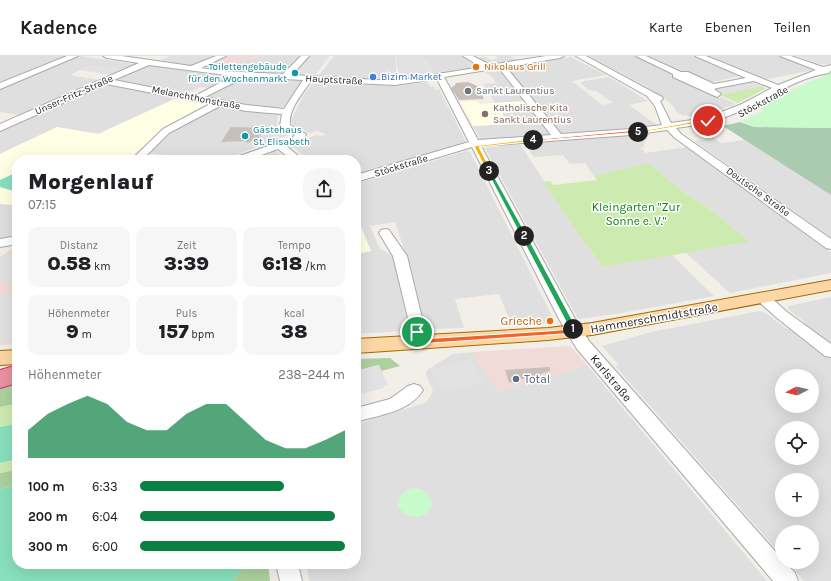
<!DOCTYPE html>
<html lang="de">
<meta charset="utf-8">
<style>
:root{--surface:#fff;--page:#f6f6f6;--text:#202124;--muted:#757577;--line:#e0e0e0;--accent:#0b8043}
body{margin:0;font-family:Karla,sans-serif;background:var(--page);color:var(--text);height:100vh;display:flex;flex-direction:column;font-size:15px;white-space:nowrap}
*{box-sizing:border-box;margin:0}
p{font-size:13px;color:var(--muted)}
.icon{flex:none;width:22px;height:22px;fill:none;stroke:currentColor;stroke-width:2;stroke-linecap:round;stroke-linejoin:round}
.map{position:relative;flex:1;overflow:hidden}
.side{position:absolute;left:12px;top:99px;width:349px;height:414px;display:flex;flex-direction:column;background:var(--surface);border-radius:16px;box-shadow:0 4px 16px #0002}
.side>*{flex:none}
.needle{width:26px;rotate:263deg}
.fabs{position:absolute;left:775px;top:313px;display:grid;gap:8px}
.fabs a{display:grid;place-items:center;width:44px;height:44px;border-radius:50%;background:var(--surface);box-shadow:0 4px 16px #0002;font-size:20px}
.pin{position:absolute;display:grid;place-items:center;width:34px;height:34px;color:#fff;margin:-17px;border:2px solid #fff;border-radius:50%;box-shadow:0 1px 4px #0007}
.km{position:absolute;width:20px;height:20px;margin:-10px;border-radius:50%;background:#222;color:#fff;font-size:11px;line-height:20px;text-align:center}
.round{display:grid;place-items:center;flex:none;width:42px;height:42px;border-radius:16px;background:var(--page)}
.summary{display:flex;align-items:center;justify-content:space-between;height:68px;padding:0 16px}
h1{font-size:22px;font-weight:800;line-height:30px}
.metrics{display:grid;grid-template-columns:repeat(3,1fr);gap:6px;height:68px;padding:4px 16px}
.metrics div{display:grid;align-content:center;border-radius:10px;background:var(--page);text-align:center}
.metrics b{font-size:20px;font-weight:800}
.metrics small{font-size:11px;font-weight:400}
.metrics p{font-size:11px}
.chart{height:112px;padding:8px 16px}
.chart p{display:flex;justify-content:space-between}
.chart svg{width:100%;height:72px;margin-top:4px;fill:var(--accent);opacity:.7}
ul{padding:0 16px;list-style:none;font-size:13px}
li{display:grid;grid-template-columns:64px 48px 1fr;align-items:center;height:30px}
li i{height:10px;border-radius:5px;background:var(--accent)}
header{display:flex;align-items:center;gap:24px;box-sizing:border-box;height:56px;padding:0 20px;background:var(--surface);border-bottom:1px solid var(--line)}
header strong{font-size:19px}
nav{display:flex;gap:22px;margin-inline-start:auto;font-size:14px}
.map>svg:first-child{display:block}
</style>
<header>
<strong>Kadence</strong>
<nav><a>Karte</a><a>Ebenen</a><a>Teilen</a></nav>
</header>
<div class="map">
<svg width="831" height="525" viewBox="0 0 831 525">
<rect width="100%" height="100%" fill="#f2efe9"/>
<g fill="#e0dfdf" fill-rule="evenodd">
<path d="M0 0H68L0 27Z"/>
<path d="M80 0 134 8 123 13 114 12 111 13 91 9 70 19 99 24 19 59 0 56V33Z"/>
<path d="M170 0H218L191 10 161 4Z"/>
<path d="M264 0H301L285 18 226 15 201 11 215 5 222 6 220 7 235 9 248 2 256 4Z"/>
<path d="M334 0H395L397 25 319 19Z"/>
<path d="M421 0H463L482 11 435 18Z"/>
<path d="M484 0 491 4 499 2 496 0H510L518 4 489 9 476 2Z"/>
<path d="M589 0H692L739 20 709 27 683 15 670 18 736 48 702 59 691 60 682 59 677 56 673 50 664 42 648 31Z"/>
<path d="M704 0H778L814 14 762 24Z"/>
<path d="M571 1 606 19 572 25 602 49 613 47 596 35 589 34 580 27 584 25 609 21 648 45 629 49 657 69 611 74 561 77 507 12Z"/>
<path d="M151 10 221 20 235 21 210 33 201 31 186 37 117 24 144 11Z"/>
<path d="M500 15 509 25 525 45 495 47 483 28 496 27 491 20 484 16Z"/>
<path d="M242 21 303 25 285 50 278 53 251 50 206 40Z"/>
<path d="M314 26 397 30 427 26 431 31 434 30 435 34 439 33 466 86 356 119V104H310L291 89 317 79 320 80 326 79 318 75 309 77 293 69 291 64 304 38Z"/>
<path d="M109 27 179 41 98 78 57 71 0 98V76Z"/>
<path d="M220 50 278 58 277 69 288 79 223 104H191L150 97 174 74Z"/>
<path d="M532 55 551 78 549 79 483 84H481L473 70 509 68 502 57Z"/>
<path d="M650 78 644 87V91L640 92 644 95V97L687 91 831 196V217L730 237 686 197 750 186 705 149 685 137 648 107 594 120 585 107 570 108 563 99 534 101 524 88Z"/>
<path d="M714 82 721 87 745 84 831 139V181L694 85Z"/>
<path d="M520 88 577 176 603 211 672 199 714 240 616 258 578 263 485 92Z"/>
<path d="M276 95 289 104H253L275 95Z"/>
<path d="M466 95 470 96 554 264 552 267 512 270 499 238 455 243 464 272 426 273 424 271 405 196 395 166 370 170 380 193 394 200 409 273 405 275 356 278V198L371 195 356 159V128Z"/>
<path d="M0 148 17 149V179L0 182Z"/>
<path d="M831 241V525H804L787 506H812V476H782V500L615 310 619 309 602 290 651 276 760 255 766 257 787 273 806 267 788 253V250ZM782 320H812V350H782ZM782 372H812V402H782ZM782 424H812V454H782Z"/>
<path d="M472 296 498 335 587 309 767 525H310L305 508H356V370L374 362 425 347 430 341 433 334 426 319 427 314 453 298Z"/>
</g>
<g fill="#f2dad9">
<path d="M226 0H264L256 4 248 2 235 9 219 7 221 6 215 5Z"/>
<path d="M15 190H17V288L0 289V201L14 192Z"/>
<path d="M570 290 587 309 498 335 472 296Z"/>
</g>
<g fill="#ffffe5">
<path d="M179 41 211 48 164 73 129 104H17V149L0 148V98L57 71 98 78Z"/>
<path d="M476 45 480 48 525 45 532 55 502 57 509 68 473 70 460 46Z"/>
<path d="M356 159 371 195 356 198Z"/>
</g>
<g fill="#cdebb0">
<path d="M763 30 765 33 738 47 720 39 724 38 716 34H712L714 32 727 37Z"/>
<path d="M648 107 685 137 705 149 750 186 603 211 577 176 543 126 550 125 553 129 597 124 594 120Z"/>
<path d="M17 349V414L0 417V351Z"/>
</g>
<g fill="#add19e">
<path d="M390 302 400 310 381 315 378 309 356 315V303Z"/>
<path d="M17 327V348L0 351V329Z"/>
<path d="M17 414V429L0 433V417Z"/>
<path d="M244 508H268L270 525H233L242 513Z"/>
</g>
<path fill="#aacbaf" d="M740 66 754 71 831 72V139L723 70Z"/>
<g fill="#c8facc">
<path d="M831 17V72L754 71 740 66 764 55 756 52H761L795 32Z"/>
<path d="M414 432C423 433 429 436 432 446 430 465 405 466 398 449 398 439 404 434 414 432Z"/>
</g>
<g fill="#88e0be">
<path d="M17 116V136L0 131V124Z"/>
<path d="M17 368V403L0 407V371Z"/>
<path d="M17 429V508H244L242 513 233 525H0V433Z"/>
</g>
<g fill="#e2e2e2">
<path d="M307 0H330L314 20 290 18Z"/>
<path d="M395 0H421L435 19 400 24Z"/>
<path d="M797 0H831V8H819Z"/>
<path d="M91 9 111 13 114 12 123 13 110 19 80 14Z"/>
<path d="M748 25 763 30 727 38 714 32Z"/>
<path d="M17 196V210L12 226 0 227V201Z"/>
<path d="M17 235V285H0V238Z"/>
<path d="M470 303 484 325 443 336 430 314Z"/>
<path d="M379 309 388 329 384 330V332L356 339V315Z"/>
</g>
<g fill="#c7bfb8">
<path d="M468 26 477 30 484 43 459 44 451 32 456 28 455 27Z"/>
<path d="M231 71 266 72 258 83 247 87 245 85 221 86Z"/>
<path d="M550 311V315L509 327 505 314Z"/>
</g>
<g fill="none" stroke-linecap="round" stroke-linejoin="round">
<g stroke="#a9a9a9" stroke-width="2">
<g id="minor">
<path d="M67 0H78L0 33V27Z"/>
<path d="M103 0H122L191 10 216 0H226L201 12 219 15 283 18 301 0H309L292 19 395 25 481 11 463 0H473L490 9 546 0H564L560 2 506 11 561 78 631 73 662 69 655 50 647 40 576 0H586L662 41 663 43 660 45 671 67 706 62 742 48 772 32 754 25 717 32 714 33 721 38 717 41 673 21V18L636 0H646L681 16H688L714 28 746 22 695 0H706L778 29 816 14 780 0H791L823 11 831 9V14L829 17C814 19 799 25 785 32L787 34 786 36 779 35 748 52 711 67 676 72 681 78 831 183V193L826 192 675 82 667 74 631 79 481 90 575 263 589 285 782 503V506H785L795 517 798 525H773L577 293 559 263 472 91 356 126V119L469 86 437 23 395 29 311 25C303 37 288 53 290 69L306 78 304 82 297 85 292 82 295 79 280 70 282 58 246 55 220 50 169 77 142 104H131L163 73 210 48 106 28 0 75V68L139 7 107 2ZM149 9 233 20 195 40 114 24ZM499 12 551 79 478 84 444 21ZM245 21 303 24 284 53 246 49 205 41Z"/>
<path d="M279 86 283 87 303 104H292L278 93 248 104H233L234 102Z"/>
<path d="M385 173 389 174 407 200 422 262 427 286 425 290 419 291 413 290 411 286 408 262 393 200 379 177 381 174Z"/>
<path d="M17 180V188L0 191V183Z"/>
<path d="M763 238 768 239 787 256 831 288V301L825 300 777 262 758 245 756 242 758 239Z"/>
<path d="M414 328 420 330 423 334C410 356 378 359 356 366V352L390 343 408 330Z"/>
<path d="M276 508H298L302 525H280Z"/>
</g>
</g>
<g stroke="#a06b00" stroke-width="2">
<g id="major">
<path d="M831 224V234L592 279 548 284 356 297V283L548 272 592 267Z"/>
<path d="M17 294V308L0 309V295Z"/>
</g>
</g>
<g stroke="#dc2a67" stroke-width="2">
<path id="highway" d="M17 309V327L0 332V314Z"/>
</g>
<use href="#minor" fill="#fff" fill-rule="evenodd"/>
<use href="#major" fill="#fcd6a4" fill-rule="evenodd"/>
<use href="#highway" fill="#e892a2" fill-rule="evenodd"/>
</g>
<path fill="#f0652b" stroke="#fff" d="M573 271 577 273V277L418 288 415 286 414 276 417 274 419 275 421 283 548 275 570 273Z"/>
<path fill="#22a559" stroke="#fff" d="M524 179 527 180 577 273 576 275H571L570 273 521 180Z"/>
<path fill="#22a559" stroke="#fff" d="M489 113 491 115 527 180 526 181 521 180 487 115Z"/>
<path fill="#f5b400" stroke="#fff" d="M533 83 534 85 479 91 491 115 489 116 487 115 474 90Z"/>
<path fill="#f0652b" stroke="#fff" d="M638 74 639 76 533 85 531 84Z"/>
<path fill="#f5b400" stroke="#fff" d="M708 63 709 65 638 77 636 76Z"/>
<g fill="#e8710a" stroke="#fff" stroke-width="1.5">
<circle cx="476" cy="11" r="4"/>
<circle cx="550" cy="265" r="4"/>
</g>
<g fill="#0f9aa8" stroke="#fff" stroke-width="1.5">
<circle cx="295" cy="17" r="4"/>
<circle cx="245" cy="80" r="4"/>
</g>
<circle fill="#3f7fe0" stroke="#fff" stroke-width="1.5" cx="373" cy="21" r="4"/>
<circle fill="#6b7280" stroke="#fff" stroke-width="1.5" cx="468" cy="35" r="4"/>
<circle fill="#8d6e63" stroke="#fff" stroke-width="1.5" cx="485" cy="58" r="4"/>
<circle fill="#5c6f8a" stroke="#fff" stroke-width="1.5" cx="516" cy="323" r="4"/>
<g text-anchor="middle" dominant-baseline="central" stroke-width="3" stroke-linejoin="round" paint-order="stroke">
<g font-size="10" fill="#0d838f" stroke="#fff" text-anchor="end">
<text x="287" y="11">Toilettengebäude<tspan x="287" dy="12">für den Wochenmarkt</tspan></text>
<text x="253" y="74" text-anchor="start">Gästehaus<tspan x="253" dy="12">St. Elisabeth</tspan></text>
</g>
<g font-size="10" fill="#c56008" stroke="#fff" text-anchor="start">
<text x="484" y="11">Nikolaus Grill</text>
</g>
<g font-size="10" fill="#366cbe" stroke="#fff" text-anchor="start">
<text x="381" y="21">Bizim Market</text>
</g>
<g font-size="10" fill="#222" stroke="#fff">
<text transform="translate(334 24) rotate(3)">Hauptstraße</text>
<text transform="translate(74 39) rotate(-24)">Unser-Fritz-Straße</text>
<text transform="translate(196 42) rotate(11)">Melanchthonstraße</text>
<text transform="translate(763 46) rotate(-28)">Stöckstraße</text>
<text transform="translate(401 110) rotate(-17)">Stöckstraße</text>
<text transform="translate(758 136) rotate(36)">Deutsche Straße</text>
</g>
<g font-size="10" fill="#5b616d" stroke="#fff" text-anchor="start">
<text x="476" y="35">Sankt Laurentius</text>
</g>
<g font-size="10" fill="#785e54" stroke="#fff" text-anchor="start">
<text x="493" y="52">Katholische Kita<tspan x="493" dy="12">Sankt Laurentius</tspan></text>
</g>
<g font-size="12" fill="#0c8416" stroke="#fff">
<text x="636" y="151">Kleingarten "Zur<tspan x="636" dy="14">Sonne e. V."</tspan></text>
</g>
<g font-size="12" fill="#222" stroke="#fff">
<text transform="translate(654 262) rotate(-10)">Hammerschmidtstraße</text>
<text transform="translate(611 322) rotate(50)">Karlstraße</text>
</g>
<g font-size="12" fill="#c56008" stroke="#fff" text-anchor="end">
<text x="542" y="265">Grieche</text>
</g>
<g font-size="12" fill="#4e5e75" stroke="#fff" text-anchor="start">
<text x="524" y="323">Total</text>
</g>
</g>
</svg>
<div class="fabs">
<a><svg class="needle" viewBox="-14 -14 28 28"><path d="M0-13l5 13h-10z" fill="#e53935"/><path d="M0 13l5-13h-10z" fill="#757577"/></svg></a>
<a><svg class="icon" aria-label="locate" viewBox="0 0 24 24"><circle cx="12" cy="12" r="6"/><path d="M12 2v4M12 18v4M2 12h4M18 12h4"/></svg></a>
<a>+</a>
<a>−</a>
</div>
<div class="pin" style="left:417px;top:276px;background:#1e9e55"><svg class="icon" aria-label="arrive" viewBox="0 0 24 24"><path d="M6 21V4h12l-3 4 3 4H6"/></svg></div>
<div class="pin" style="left:708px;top:65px;background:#d93025"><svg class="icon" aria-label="check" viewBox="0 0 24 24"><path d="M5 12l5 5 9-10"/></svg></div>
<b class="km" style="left:573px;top:273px">1</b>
<b class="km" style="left:524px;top:180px">2</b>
<b class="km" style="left:489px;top:115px">3</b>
<b class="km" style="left:533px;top:84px">4</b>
<b class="km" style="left:638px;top:76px">5</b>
<section class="side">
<div class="summary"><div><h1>Morgenlauf</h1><p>07:15</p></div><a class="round"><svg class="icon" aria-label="share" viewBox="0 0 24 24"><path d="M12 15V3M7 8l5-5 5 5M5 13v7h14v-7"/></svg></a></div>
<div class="metrics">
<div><p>Distanz</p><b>0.58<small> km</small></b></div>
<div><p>Zeit</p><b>3:39</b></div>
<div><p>Tempo</p><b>6:18<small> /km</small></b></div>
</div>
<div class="metrics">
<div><p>Höhenmeter</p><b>9<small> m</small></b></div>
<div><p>Puls</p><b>157<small> bpm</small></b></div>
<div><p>kcal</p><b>38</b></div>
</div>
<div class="chart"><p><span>Höhenmeter</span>238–244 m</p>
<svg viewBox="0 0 160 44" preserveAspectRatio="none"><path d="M0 44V27L10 17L20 11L30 6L40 11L50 22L60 27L70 27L80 17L90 11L100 11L110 22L120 33L130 38L140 38L150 33L160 27V44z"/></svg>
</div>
<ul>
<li><b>100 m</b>6:33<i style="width:70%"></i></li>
<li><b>200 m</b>6:04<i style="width:95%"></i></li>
<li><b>300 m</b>6:00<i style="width:100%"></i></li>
</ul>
</section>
</div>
